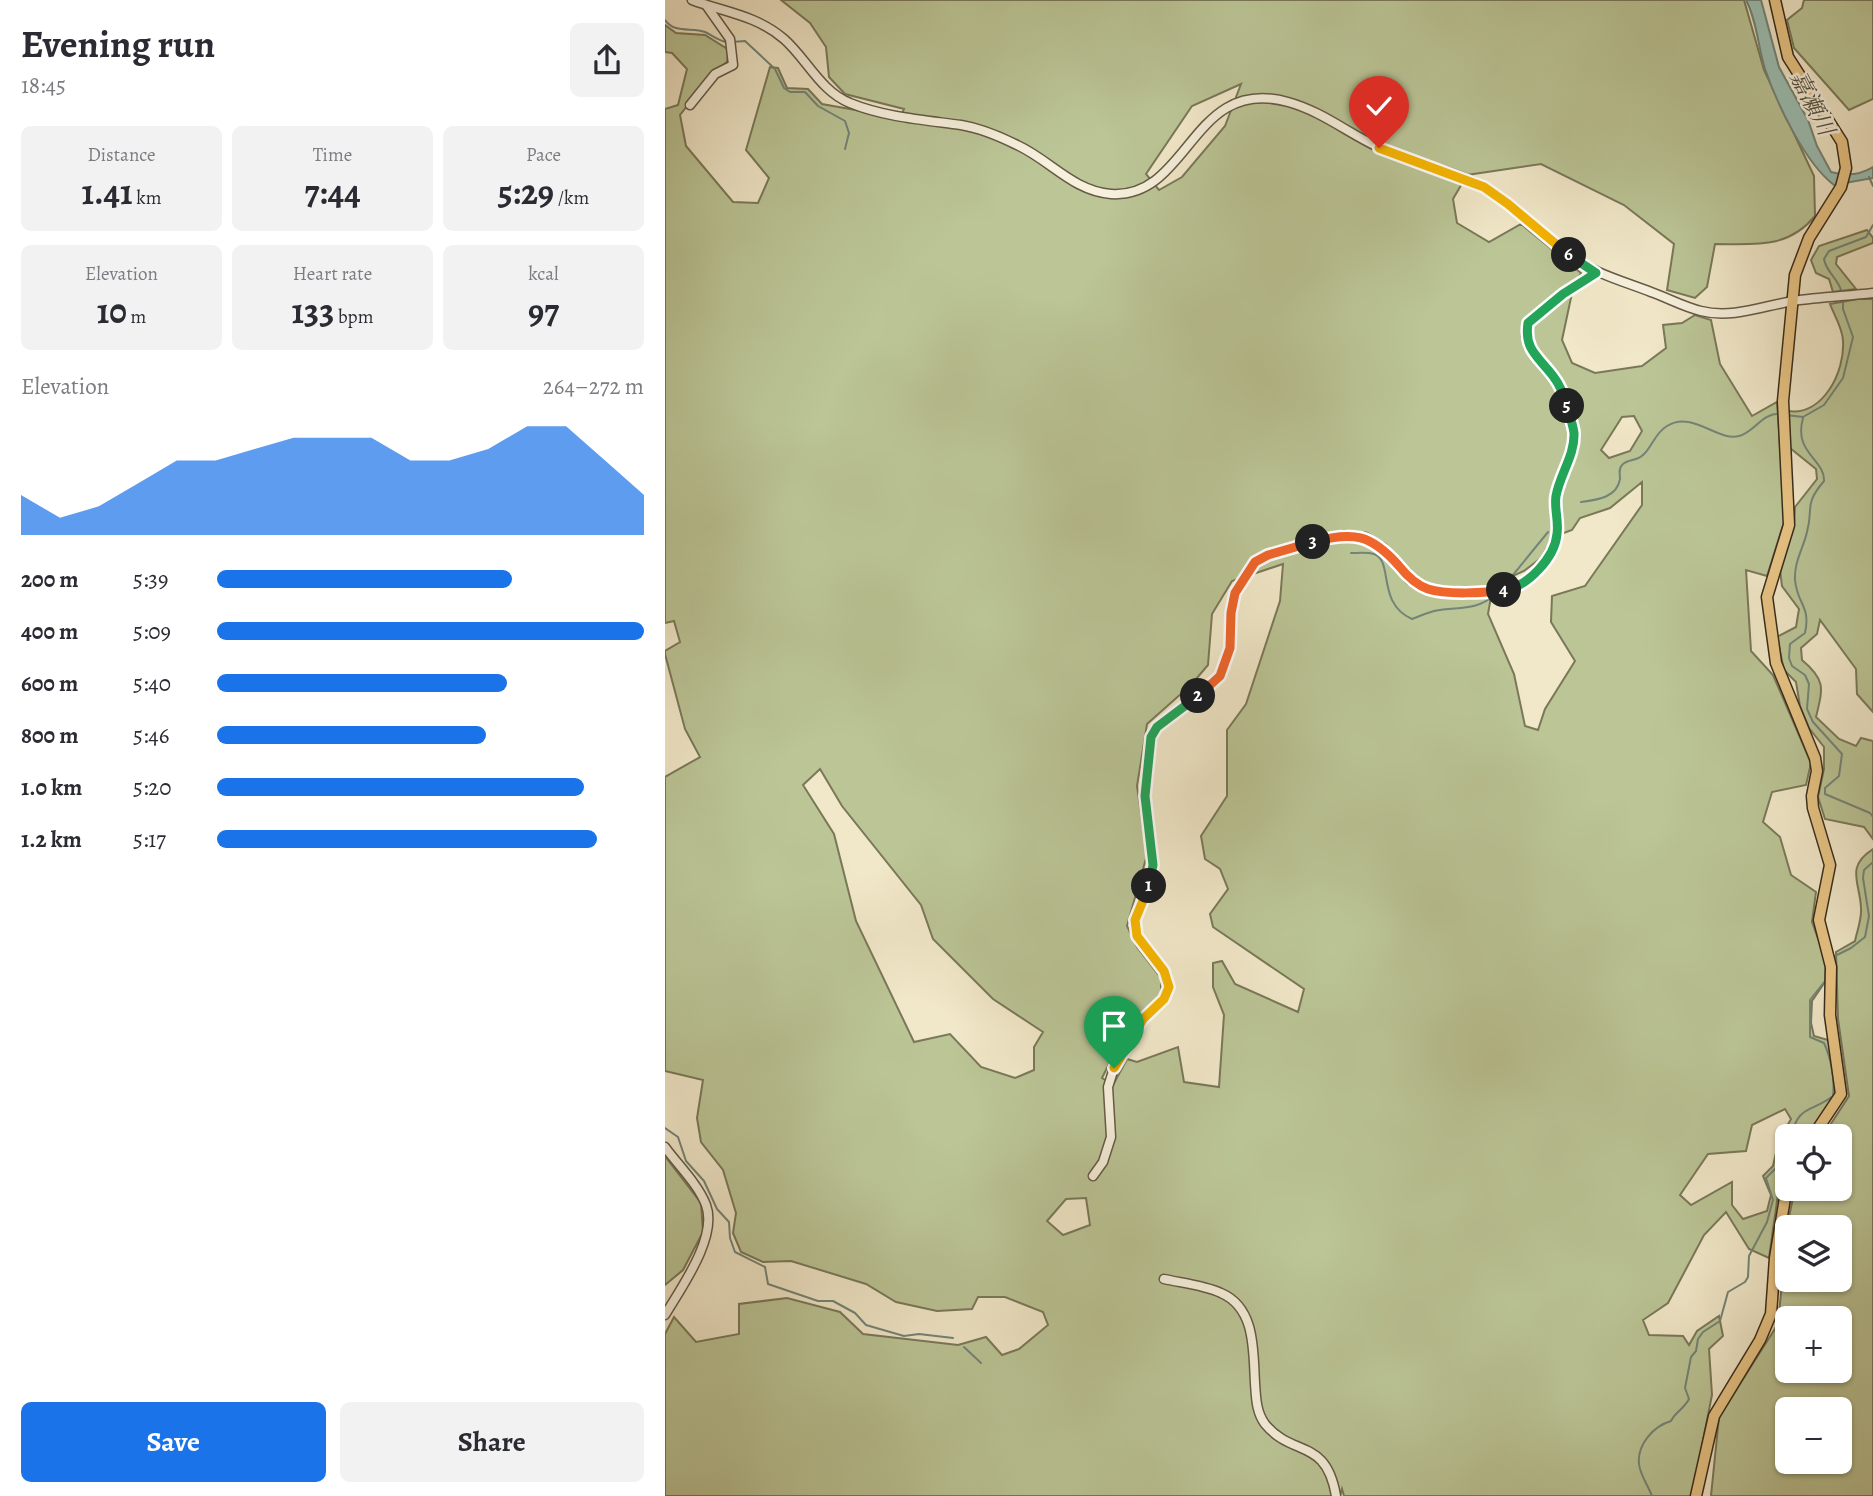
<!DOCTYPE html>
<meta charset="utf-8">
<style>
:root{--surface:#fff;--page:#f2f2f3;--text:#2b2b33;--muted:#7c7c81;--accent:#1a73e8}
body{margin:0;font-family:Alegreya,"Noto Serif JP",serif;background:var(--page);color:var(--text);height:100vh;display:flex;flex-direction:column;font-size:26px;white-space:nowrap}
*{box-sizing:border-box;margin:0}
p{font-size:23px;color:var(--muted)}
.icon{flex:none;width:38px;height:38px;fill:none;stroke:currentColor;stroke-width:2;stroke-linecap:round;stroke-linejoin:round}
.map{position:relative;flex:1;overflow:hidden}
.sheet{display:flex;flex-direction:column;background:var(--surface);width:665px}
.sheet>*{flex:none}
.buttons{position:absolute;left:1110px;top:1124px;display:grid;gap:14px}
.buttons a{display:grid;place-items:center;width:77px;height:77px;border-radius:10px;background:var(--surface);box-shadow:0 2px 5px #0004;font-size:35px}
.pin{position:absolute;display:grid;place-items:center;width:60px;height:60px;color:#fff;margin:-72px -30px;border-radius:50% 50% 50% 0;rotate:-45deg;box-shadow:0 0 7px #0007}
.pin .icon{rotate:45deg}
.km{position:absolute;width:35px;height:35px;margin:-18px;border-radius:50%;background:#222;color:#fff;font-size:19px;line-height:35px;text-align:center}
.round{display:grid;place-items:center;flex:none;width:74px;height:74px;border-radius:10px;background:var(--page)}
.summary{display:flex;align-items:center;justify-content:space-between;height:119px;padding:0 21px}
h1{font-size:38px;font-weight:700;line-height:52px}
.figures{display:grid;grid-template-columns:repeat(3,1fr);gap:10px;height:119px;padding:7px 21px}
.figures div{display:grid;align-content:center;border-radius:10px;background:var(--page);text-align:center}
.figures b{font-size:35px;font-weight:700}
.figures small{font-size:19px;font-weight:400}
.figures p{font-size:19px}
.chart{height:196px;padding:14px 21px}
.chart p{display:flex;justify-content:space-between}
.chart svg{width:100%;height:126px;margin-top:7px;fill:var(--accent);opacity:.7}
.action{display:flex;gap:14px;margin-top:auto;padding:14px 21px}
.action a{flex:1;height:80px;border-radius:10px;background:var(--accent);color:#fff;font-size:28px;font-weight:700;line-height:80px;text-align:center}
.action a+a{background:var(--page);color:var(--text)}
ul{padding:0 21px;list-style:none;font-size:23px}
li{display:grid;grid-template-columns:112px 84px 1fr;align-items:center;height:52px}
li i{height:18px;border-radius:9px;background:var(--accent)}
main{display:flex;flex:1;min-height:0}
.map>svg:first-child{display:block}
</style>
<main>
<section class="sheet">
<div class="summary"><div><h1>Evening run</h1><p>18:45</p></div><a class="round"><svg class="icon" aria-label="share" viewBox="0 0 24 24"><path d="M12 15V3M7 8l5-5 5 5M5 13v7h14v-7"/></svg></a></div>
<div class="figures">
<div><p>Distance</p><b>1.41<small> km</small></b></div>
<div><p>Time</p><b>7:44</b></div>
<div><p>Pace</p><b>5:29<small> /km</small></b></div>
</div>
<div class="figures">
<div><p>Elevation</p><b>10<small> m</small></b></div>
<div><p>Heart rate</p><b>133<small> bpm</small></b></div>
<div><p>kcal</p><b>97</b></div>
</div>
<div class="chart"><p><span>Elevation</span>264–272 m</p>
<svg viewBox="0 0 160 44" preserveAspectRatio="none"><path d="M0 44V30L10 38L20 34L30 26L40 18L50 18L60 14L70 10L80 10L90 10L100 18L110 18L120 14L130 6L140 6L150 18L160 30V44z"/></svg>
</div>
<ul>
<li><b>200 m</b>5:39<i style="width:69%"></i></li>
<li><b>400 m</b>5:09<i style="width:100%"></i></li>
<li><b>600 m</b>5:40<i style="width:68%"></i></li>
<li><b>800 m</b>5:46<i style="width:63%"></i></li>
<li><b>1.0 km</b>5:20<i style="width:86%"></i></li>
<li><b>1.2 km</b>5:17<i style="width:89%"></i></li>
</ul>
<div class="action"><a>Save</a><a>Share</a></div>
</section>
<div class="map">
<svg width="1208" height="1496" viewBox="0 0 1208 1496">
<rect width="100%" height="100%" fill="#f1e8c9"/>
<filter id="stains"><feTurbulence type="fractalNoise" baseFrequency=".00286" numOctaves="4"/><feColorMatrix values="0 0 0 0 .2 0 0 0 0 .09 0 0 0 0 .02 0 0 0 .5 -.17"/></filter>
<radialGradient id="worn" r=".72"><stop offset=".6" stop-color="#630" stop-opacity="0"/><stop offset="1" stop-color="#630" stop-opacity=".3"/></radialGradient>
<g fill="#bbc596" stroke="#797859" stroke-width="2" fill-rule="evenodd">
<path d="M116 0H1079L1099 70 1149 176 1150 216C1123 249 1090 244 1050 244L1042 287 1030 298 1002 290 1009 244 959 205 876 164 802 175 788 199 792 223 824 242 856 224 916 273 907 293 897 340 907 363 930 373 977 366 1001 348 998 325 1017 323 1030 315 1046 320 1055 364 1087 416 1112 402 1120 519 1102 576 1081 570 1086 651 1108 675 1146 763 1141 785 1107 792 1098 822 1115 837 1126 875 1151 892 1147 922 1160 958 1162 979 1147 1001 1146 1023 1149 1036 1163 1040 1173 1089 1169 1101 1145 1136H1122V1170L1113 1194 1104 1258 1084 1249 1061 1212 1039 1235 1003 1303 978 1320 984 1335 1018 1336 1024 1345 1032 1331 1054 1316 1058 1336 1044 1349 1047 1395 1027 1496H679L677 1489 675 1496H0V1334L9 1317 31 1342 74 1334V1304L122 1298 175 1312 198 1334 293 1345 321 1337 337 1355 354 1349 383 1325 378 1312 340 1297H313L307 1309 272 1311 231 1302 201 1284 126 1261 98 1262 76 1252 68 1233 71 1213 58 1170 36 1142 32 1118 38 1080 0 1071V777L35 757 20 729 0 654V651L15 642 9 621 0 623V109L13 105 22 69 7 53 0 52V25L11 33 40 35 64 50 62 62 48 73 15 115 21 146 68 202 93 203 104 178 81 150 105 67 113 68 122 88 143 89 157 104 235 118 239 109 180 94 164 77 161 47 145 23ZM576 84 560 126 517 177 494 190 481 174 527 106ZM969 416 977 431 965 451 944 458 936 450 957 417ZM977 482V505L920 586 887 596 886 622 910 661 880 709 873 730 860 726 849 674 823 614 828 585 859 571 876 558 888 537 907 530 915 518 945 508ZM618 564 615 601 581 704 562 730V796L536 836 540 859 555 869 563 889 545 914 548 927 639 989 633 1012 570 984 557 961 548 963V987L559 1015 554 1087 519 1082 513 1047 472 1062 462 1059 448 1085 437 1078 464 1024 496 996V978L472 947 462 926 482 855 472 786 482 724 526 685 543 665 547 614 567 581ZM155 769 177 806 256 905 268 939 328 999 378 1032 369 1047V1070L350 1078 316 1067 285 1034 249 1042 191 921 169 834 138 785ZM1120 1109 1126 1119 1114 1140 1108 1166 1098 1176 1106 1195 1102 1211 1078 1219 1067 1205V1182L1026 1205 1015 1195 1043 1154 1081 1151 1087 1125ZM421 1198 425 1225 398 1235 382 1221 401 1199Z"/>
<path d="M1139 0H1208V99L1184 110 1129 48 1122 20 1137 8Z"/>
<path d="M1202 230 1208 238V243L1172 257 1171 264 1191 289 1168 292 1164 279 1151 273 1146 260 1154 246Z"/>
<path d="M1193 299H1208V712L1192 694 1191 669 1155 620 1152 634 1136 648 1137 660C1161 680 1158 688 1151 717L1174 739 1191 746 1196 738 1208 741V839L1199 827 1160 819 1153 797 1159 769V747L1144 728 1135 706 1131 682 1119 670 1112 637 1131 627 1134 609 1117 586 1115 570 1129 526 1130 507 1152 479 1151 469 1125 448 1123 411C1158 416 1180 372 1178 341 1178 329 1169 315 1165 304Z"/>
<path d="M1208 849V1496H1046L1054 1417 1113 1324 1122 1232V1279H1174V1227H1122L1130 1188H1174V1136H1158L1184 1096 1173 1019 1171 952 1190 941C1192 931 1197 919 1196 908 1195 882 1180 867 1208 849ZM1122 1318H1174V1370H1122ZM1122 1409H1174V1461H1122Z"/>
<path d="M0 1156 36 1203 38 1232 18 1270 0 1285Z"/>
</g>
<path fill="#9bc0b5" stroke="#738478" stroke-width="2" d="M1081 0H1096L1114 67 1143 120 1152 146 1166 172C1181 176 1195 175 1208 167V178L1169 185C1140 163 1112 104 1100 69 1093 47 1092 21 1081 0Z"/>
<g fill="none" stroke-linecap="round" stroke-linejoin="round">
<g stroke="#738478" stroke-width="2">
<path d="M0 20C10 34 26 27 40 32 47 35 53 41 62 42"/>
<path d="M67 42 80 41 110 69 119 88 125 92H140L153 106 180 121 184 133 180 149"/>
<path d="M1204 177 1208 186"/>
<path d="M1177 294C1175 279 1161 273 1159 259L1164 251 1201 237 1208 225"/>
<path d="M1121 415 1138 417 1159 405 1178 378 1188 337 1178 309V299"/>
<path d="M1138 418C1128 453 1160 459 1159 481 1138 506 1149 507 1142 532 1138 549 1129 562 1130 580 1132 604 1146 606 1140 633L1125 644 1124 658 1127 666 1140 675 1144 684 1142 709 1148 722 1177 754 1174 776 1160 788V794L1205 813 1208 817"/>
<path d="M916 502C931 500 952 498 955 479 955 474 953 468 958 464 964 459 972 461 978 455 987 447 990 433 1002 426 1027 410 1053 442 1074 436 1090 432 1097 412 1116 414"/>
<path d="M686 553C693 553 702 552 709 554 729 561 711 603 747 619 754 616 762 613 769 611 793 606 809 612 830 595"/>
<path d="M839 586 883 532"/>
<path d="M1166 958 1186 948 1200 937 1204 916 1198 878 1199 870 1208 862"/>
<path d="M0 1128 13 1137 21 1161 39 1181 52 1209 64 1222 65 1238 70 1252 100 1267 103 1284 153 1301H168L190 1313 201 1325 239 1336 254 1334 288 1338"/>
<path d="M1126 1136C1134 1104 1146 1113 1168 1096 1170 1079 1166 1058 1159 1043L1145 1037V1000L1160 981 1161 964"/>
<path d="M299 1347 316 1363"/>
<path d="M987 1496C983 1485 975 1475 974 1464 972 1444 989 1426 1006 1421 1010 1412 1019 1409 1024 1399L1020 1388 1026 1357 1031 1351 1033 1339 1038 1332 1055 1321 1063 1292 1080 1282 1083 1277 1084 1256 1102 1222 1108 1200 1101 1178 1111 1168 1122 1150"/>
</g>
<g stroke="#665a47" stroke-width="11">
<g id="minor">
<path d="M27 0C59 12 91 15 119 39 141 58 156 92 185 103 219 117 259 120 296 125 314 128 336 137 352 145 385 160 408 191 446 194 525 199 526 75 623 102 656 111 683 133 713 147 746 164 786 169 819 187 849 205 874 233 902 254 930 274 955 280 986 292 1003 298 1019 307 1036 311 1067 319 1098 306 1128 301 1155 297 1182 296 1208 293"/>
<path d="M25 105 50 74 68 65 65 39 41 5"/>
<path d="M0 1147C13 1165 33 1184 41 1205 53 1237 16 1288 0 1315"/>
<path d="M428 1176 438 1162 446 1137 443 1087 449 1068 478 1019 499 999 504 987 499 971 472 936 470 920 487 879 488 865 480 796 487 737 492 727 538 693 555 676 565 648 566 613 571 593 590 562 603 555 679 535 700 537 718 548 745 580 764 590 822 593 848 589 867 575 885 555 892 535 891 496 907 448 909 432 898 392 889 377 864 347 861 336 863 323 898 294 931 273"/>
<path d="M499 1279C517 1283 539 1285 556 1293 591 1308 588 1351 590 1383 591 1397 591 1412 600 1424 628 1458 661 1437 671 1496"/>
</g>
</g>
<g stroke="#372b1c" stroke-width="13">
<g id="major">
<path d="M1110 0 1123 57 1177 142 1181 168 1176 187 1144 238 1130 275 1118 401 1124 525 1102 597 1111 663 1150 758 1152 771 1147 796 1148 808 1165 865 1154 920 1166 967 1165 1015 1176 1094 1148 1136"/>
<path d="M1031 1496 1049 1416 1095 1340 1106 1314 1110 1258 1122 1186"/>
</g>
</g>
<use href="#minor" stroke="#f6f0dc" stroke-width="8"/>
<use href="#major" stroke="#e8c484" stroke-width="10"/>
</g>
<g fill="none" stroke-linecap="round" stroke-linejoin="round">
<g stroke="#fff" stroke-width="14">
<path id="split-1" d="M449 1068 478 1019 499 999 504 987 499 971 472 936 470 920 484 886"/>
</g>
<g stroke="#fff" stroke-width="14">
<path id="split-2" d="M484 886 488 865 480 796 486 737 492 727 533 696"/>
</g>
<g stroke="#fff" stroke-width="14">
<path id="split-3" d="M533 696 555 676 565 648 566 613 570 593 590 562 603 555 648 542"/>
</g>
<g stroke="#fff" stroke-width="14">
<path id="split-4" d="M648 542C688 531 706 534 734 566 742 576 751 585 763 589 780 595 822 593 839 590"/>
</g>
<g stroke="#fff" stroke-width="14">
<path id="split-5" d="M839 590C863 587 890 557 892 534 894 521 889 508 891 496 895 474 910 455 909 433 908 424 904 415 902 406"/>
</g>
<g stroke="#fff" stroke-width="14">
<path id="split-6" d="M902 406C899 395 895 385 888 376 873 356 859 350 863 323L898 294 931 273 904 255"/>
</g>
<g stroke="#fff" stroke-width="14">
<path id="split-7" d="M714 148 819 187 843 204 904 255"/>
</g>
<use href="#split-1" stroke="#f5b400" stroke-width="9"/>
<use href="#split-2" stroke="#22a559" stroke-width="9"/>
<use href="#split-3" stroke="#f0652b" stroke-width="9"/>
<use href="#split-4" stroke="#f0652b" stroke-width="9"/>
<use href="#split-5" stroke="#22a559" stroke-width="9"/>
<use href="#split-6" stroke="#22a559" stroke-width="9"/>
<use href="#split-7" stroke="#f5b400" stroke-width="9"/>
</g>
<g text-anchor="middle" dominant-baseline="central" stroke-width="5" stroke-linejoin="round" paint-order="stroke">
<g font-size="23" font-style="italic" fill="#505042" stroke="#f6f0dc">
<text transform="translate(1147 103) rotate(63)">嘉瀬川</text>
</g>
</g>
<rect width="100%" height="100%" filter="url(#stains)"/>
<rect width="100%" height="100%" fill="url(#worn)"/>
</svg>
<div class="buttons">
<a><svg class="icon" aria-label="locate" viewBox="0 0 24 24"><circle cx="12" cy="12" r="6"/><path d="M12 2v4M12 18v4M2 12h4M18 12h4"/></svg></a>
<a><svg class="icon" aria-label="layers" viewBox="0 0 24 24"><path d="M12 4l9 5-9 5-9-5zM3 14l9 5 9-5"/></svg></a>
<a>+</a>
<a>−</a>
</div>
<div class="pin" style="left:449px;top:1068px;background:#1e9e55"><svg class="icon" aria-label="arrive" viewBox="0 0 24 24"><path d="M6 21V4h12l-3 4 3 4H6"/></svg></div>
<div class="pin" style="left:714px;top:148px;background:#d93025"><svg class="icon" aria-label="check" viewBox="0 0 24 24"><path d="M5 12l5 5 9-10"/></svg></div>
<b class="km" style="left:484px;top:886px">1</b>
<b class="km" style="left:533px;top:696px">2</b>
<b class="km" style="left:648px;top:542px">3</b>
<b class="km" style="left:839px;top:590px">4</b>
<b class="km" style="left:902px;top:406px">5</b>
<b class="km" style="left:904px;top:255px">6</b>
</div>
</main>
